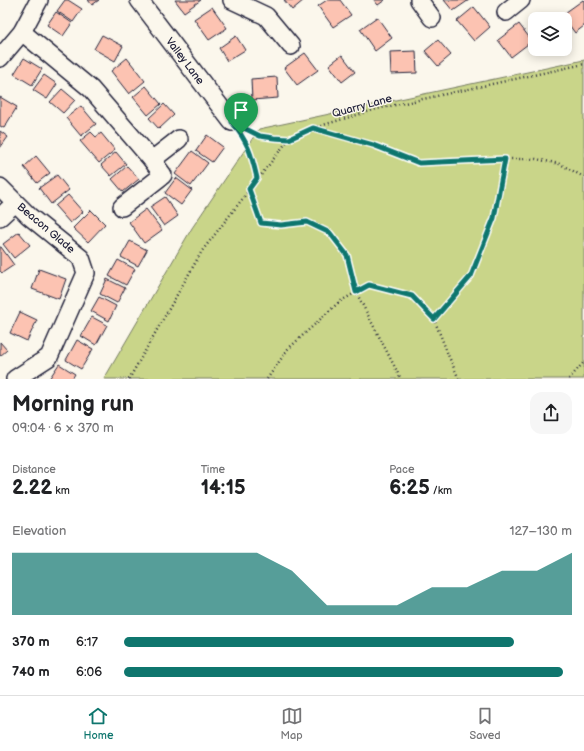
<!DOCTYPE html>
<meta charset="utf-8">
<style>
:root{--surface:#fff;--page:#f6f6f6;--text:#202124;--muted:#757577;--line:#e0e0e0;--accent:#0f766e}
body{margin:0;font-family:"Balsamiq Sans",sans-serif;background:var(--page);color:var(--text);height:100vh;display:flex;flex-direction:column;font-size:15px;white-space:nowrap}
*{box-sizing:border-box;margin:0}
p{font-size:13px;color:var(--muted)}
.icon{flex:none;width:22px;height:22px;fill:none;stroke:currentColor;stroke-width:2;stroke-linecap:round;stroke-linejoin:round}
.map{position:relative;height:379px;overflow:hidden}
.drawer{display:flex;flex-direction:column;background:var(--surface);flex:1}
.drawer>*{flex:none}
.controls{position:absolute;left:528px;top:12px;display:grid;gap:8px}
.controls a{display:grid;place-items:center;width:44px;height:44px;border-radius:8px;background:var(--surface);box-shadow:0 2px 10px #0003;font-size:20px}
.pin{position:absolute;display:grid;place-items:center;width:34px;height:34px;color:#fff;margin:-41px -17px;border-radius:50% 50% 50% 0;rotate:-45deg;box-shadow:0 0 4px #0007}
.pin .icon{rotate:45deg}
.round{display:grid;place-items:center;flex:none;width:42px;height:42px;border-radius:12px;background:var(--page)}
.overview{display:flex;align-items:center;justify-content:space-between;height:68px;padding:0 12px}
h1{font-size:22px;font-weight:700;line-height:30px}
.metrics{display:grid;grid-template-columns:repeat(3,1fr);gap:6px;height:68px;padding:4px 12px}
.metrics div{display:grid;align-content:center}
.metrics b{font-size:20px;font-weight:700}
.metrics small{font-size:11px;font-weight:400}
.metrics p{font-size:11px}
.chart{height:112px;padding:8px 12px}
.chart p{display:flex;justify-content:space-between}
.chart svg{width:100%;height:72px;margin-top:4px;fill:var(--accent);opacity:.7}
ul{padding:0 12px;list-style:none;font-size:13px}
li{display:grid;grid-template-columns:64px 48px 1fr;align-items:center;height:30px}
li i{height:10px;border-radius:5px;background:var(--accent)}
.menu{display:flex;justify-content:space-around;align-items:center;height:56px;border-top:1px solid var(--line);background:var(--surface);font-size:11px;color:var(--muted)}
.menu a{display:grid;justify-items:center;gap:2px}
.menu .active{color:var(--accent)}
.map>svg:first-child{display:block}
</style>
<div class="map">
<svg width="584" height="379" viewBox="0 0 584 379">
<rect width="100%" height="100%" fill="#fbf7ec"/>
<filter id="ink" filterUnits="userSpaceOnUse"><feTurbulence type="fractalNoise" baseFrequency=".025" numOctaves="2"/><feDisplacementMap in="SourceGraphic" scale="8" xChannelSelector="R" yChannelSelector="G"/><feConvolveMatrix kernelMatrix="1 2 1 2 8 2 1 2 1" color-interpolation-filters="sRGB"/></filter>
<g filter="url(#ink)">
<path fill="#c9d589" stroke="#767c62" d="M584 60V379H104L192 228 259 129Z"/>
<g fill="#fcc3b2" stroke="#22223b">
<path d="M65 0H68L82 9 73 22 57 11Z"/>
<path d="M88 0H99L92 5Z"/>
<path d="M175 0H201L184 12Z"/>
<path d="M284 0H304L292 10Z"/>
<path d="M327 0H340L351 15 333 27 318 6Z"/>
<path d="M374 0H385L378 5Z"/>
<path d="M444 0H469L453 11Z"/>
<path d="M583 0 584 1V26L575 33 562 15Z"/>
<path d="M212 7 227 28 209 40 194 19Z"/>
<path d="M474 7 490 27 474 41 457 21Z"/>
<path d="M56 12 72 23 63 36 47 25Z"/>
<path d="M377 17 392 38 375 51 360 29Z"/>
<path d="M519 24 532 41 511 57 498 40Z"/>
<path d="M102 35 123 46 115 61 94 49Z"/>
<path d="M236 36 245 50 227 61 219 48Z"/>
<path d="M438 40 451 55 438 66 425 51Z"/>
<path d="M416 51 417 73 391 74 390 52Z"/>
<path d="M305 53 318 70 297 85 284 68Z"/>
<path d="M342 55 355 72 342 82 329 65Z"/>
<path d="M24 58 42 69 32 85 14 74Z"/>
<path d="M127 58 145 81 129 94 111 71Z"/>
<path d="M44 75 57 84 47 99 33 90Z"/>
<path d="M277 77 278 98 252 100 251 79Z"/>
<path d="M146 86 161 104 148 115 133 97Z"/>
<path d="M62 89 75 100 63 113 50 102Z"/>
<path d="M0 97 17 107 4 128 0 126Z"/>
<path d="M164 104 174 115 159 129 149 118Z"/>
<path d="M81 106 96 124 81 136 66 118Z"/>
<path d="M0 131 8 137 0 148Z"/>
<path d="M91 132 96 137 101 133 115 150 99 163 80 141Z"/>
<path d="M207 135 223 147 212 162 196 151Z"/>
<path d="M192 151 208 163 191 186 175 174Z"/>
<path d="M116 152 126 164 111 176 101 165Z"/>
<path d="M36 156 50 173 37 183 24 167Z"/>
<path d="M127 166 139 179 123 192 112 179Z"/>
<path d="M57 175 69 190 51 204 39 188Z"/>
<path d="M176 178 192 190 181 205 165 193Z"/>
<path d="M68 195 83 212 70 223 55 206Z"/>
<path d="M165 197 178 216 164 226 150 207Z"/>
<path d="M146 209 162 230 144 243 129 222Z"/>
<path d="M91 210 105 224 88 242 73 228Z"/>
<path d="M19 232 30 245 14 258 3 244Z"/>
<path d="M130 241 147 250 138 266 121 257Z"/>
<path d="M0 247H1L14 265 2 273 0 271Z"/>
<path d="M118 260 135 269 126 285 109 276Z"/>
<path d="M39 269 66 279 59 299 32 289Z"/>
<path d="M107 279 125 288 117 303 100 294Z"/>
<path d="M99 297 116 306 109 321 91 311Z"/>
<path d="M20 312 37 320 27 341 10 333Z"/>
<path d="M92 317 107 325 96 345 81 336Z"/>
<path d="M77 340 93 349 81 369 66 360Z"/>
<path d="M0 342 7 350 0 356Z"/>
<path d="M59 364 75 374 72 379H49Z"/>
</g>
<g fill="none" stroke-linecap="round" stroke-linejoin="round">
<g stroke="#22223b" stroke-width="20">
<g id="street">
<path d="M139 0 232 122"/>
<path d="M232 0 266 16 291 46"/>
<path d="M419 0 432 18"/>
<path d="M506 12 521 0"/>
<path d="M22 32 91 89 152 160 179 139"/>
<path d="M0 58 22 32 39 0"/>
<path d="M0 187 29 216 81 258 86 273 49 357 15 379"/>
<path d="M122 207 163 175 152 160"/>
<path d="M0 217 15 203"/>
</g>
</g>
<g stroke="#22223b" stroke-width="2.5" stroke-dasharray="1 3" stroke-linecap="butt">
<path d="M313 128 373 145 419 163 505 159H536L560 164 584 177"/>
<path d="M245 129C259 136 273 138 288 139"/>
<path d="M240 133C250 147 254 162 257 178"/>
<path d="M249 189 261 223 281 225 307 222 330 233 347 255 356 292 401 379"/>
<path d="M434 319 471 276 494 218 505 159"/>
<path d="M129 379 202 251 289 139 313 128 377 109 584 64"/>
<path d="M267 379 288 349 339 302 369 285 412 296 434 319 449 357 459 379"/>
<path d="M569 379 584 362"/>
</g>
<use href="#street" stroke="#fbf7ec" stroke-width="17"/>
</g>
</g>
<g fill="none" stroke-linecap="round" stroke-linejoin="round" filter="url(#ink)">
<g stroke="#fff" stroke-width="8">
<path id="route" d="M232 122 260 136 274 138 289 139 313 128 373 145 419 163 505 159 494 218 471 276 434 319 412 296 369 285 356 292 347 255 330 233 307 222 281 225 261 223 249 189 257 178C251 152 248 143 232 122Z"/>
</g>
<use href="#route" stroke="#0f766e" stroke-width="5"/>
</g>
<g text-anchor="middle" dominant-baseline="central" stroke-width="3" stroke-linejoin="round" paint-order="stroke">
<g font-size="11" fill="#22223b" stroke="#fbf7ec">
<text transform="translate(185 61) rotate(53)">Valley Lane</text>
<text transform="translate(362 106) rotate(-15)">Quarry Lane</text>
<text transform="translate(46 228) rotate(40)">Beacon Glade</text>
</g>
</g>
</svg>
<div class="controls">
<a><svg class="icon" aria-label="layers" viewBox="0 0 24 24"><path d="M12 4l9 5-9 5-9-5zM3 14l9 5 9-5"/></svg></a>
</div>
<div class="pin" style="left:241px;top:134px;background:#1e9e55"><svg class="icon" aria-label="arrive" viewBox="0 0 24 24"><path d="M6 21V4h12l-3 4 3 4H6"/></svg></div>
</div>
<section class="drawer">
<div class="overview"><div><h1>Morning run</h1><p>09:04 · 6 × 370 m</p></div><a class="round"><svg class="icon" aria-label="share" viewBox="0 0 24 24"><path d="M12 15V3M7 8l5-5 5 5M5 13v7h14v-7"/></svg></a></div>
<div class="metrics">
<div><p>Distance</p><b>2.22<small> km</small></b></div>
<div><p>Time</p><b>14:15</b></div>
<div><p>Pace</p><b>6:25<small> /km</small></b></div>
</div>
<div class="chart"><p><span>Elevation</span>127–130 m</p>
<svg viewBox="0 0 160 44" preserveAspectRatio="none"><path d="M0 44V6L10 6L20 6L30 6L40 6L50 6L60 6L70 6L80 17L90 38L100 38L110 38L120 27L130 27L140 17L150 17L160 6V44z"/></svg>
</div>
<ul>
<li><b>370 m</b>6:17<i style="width:87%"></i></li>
<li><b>740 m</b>6:06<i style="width:98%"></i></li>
</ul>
</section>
<nav class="menu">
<a class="active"><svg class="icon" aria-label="home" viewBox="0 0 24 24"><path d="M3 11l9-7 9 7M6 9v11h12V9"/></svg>Home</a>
<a><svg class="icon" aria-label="map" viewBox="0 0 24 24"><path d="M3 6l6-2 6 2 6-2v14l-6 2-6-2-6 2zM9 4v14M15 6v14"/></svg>Map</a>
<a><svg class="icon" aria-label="saved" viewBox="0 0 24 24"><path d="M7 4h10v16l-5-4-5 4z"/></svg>Saved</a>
</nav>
